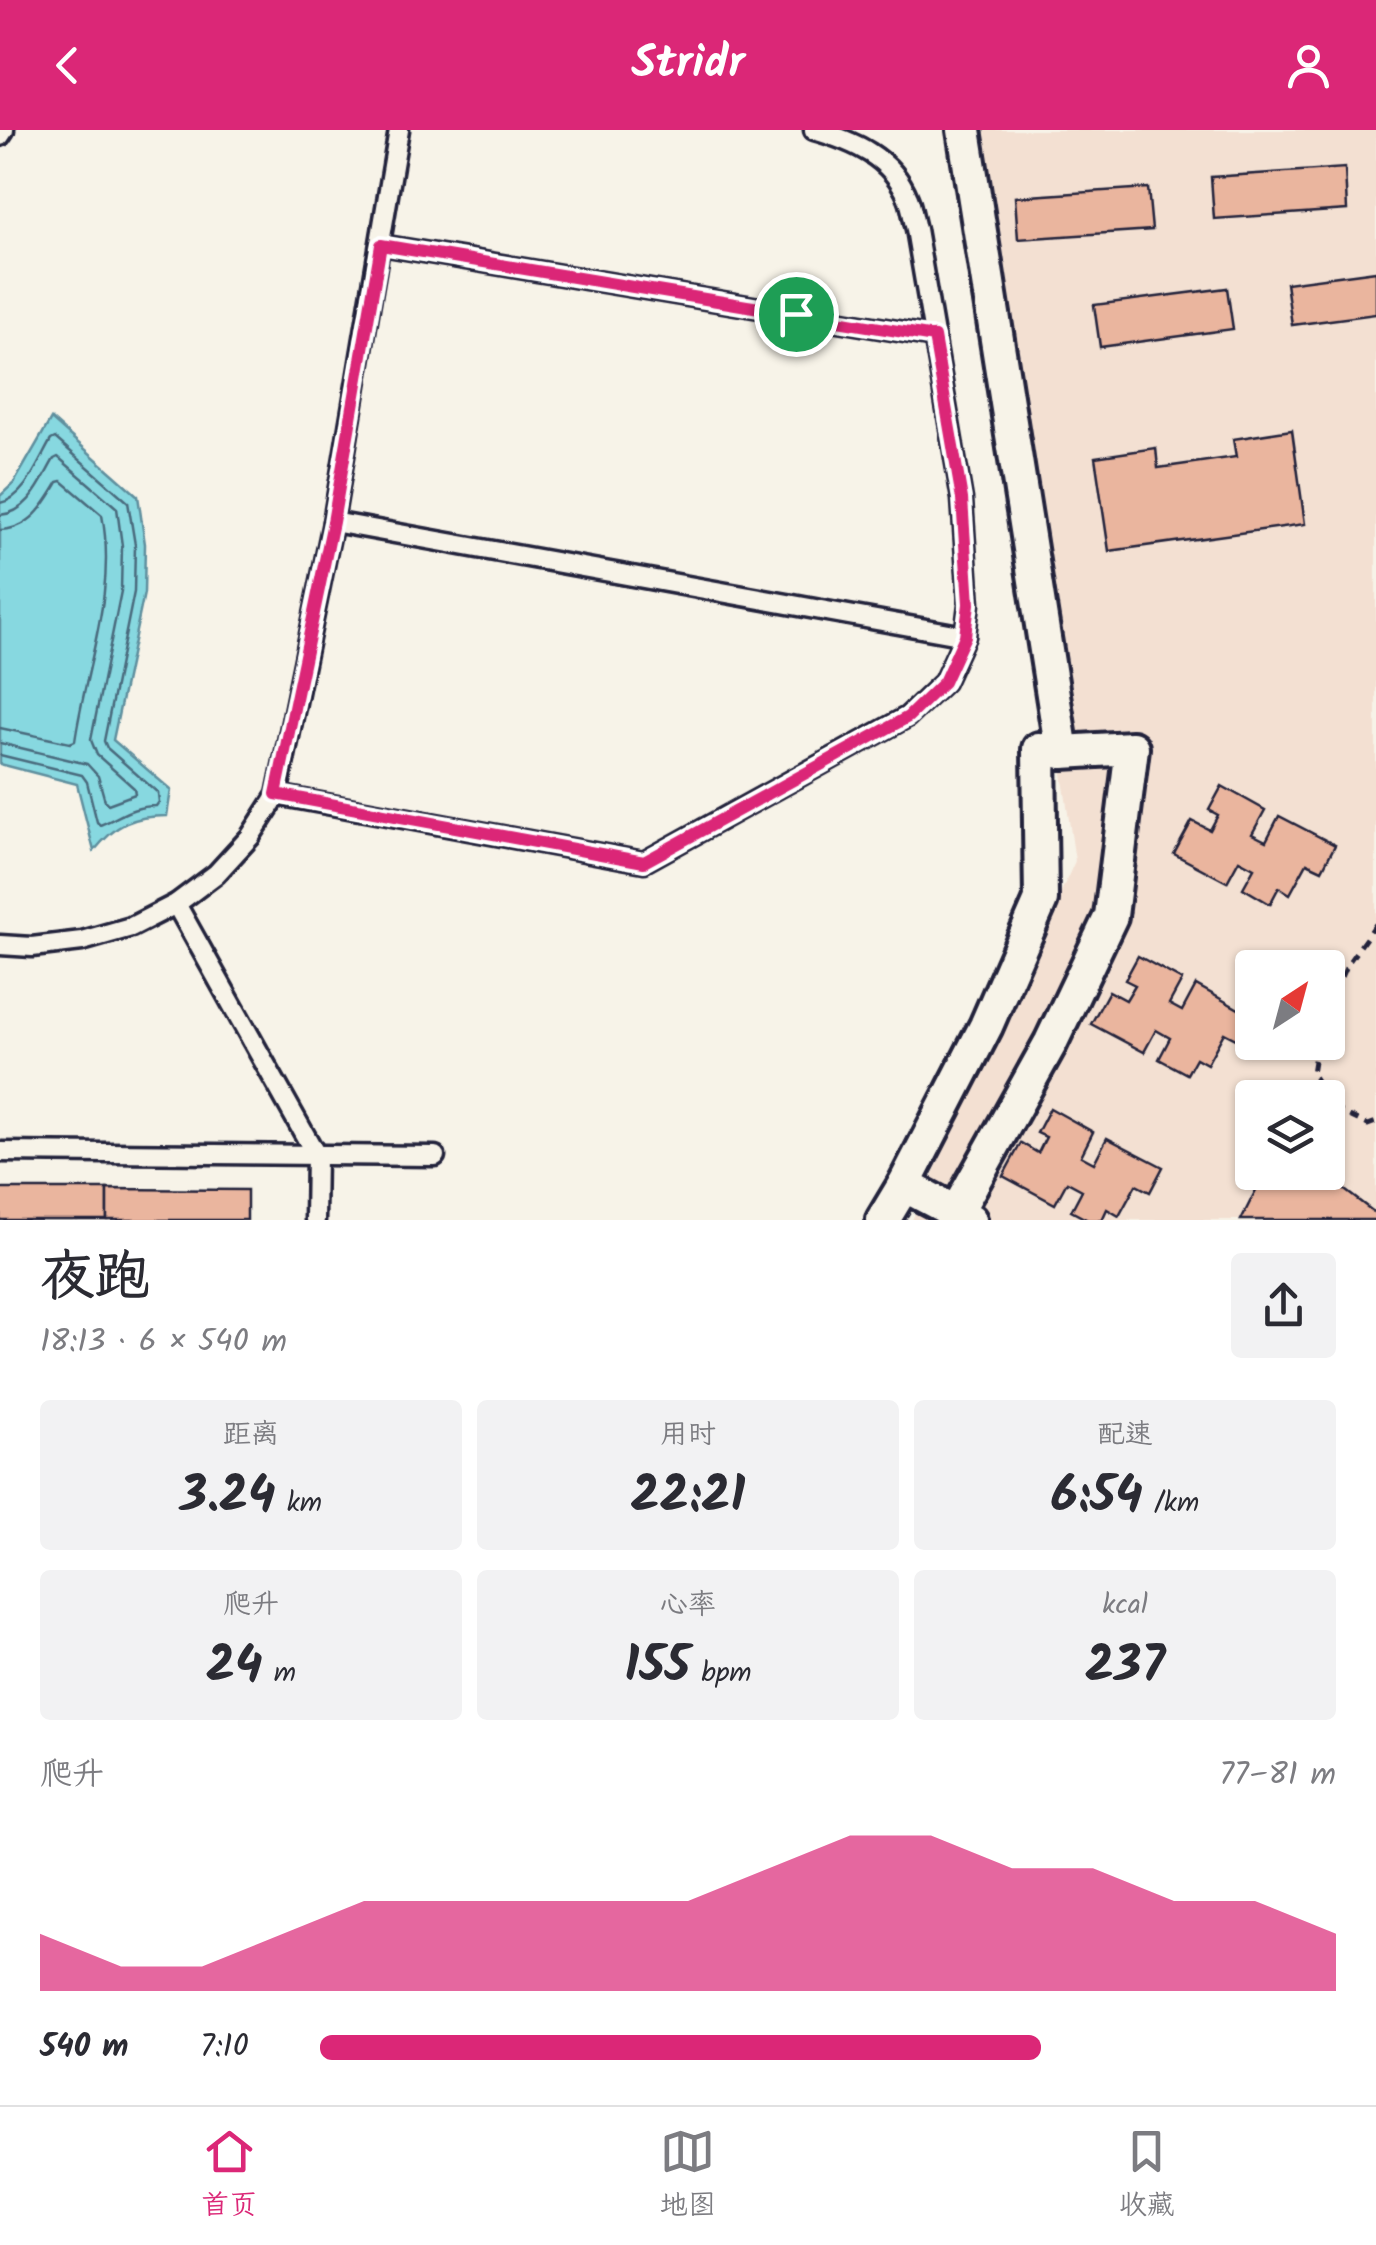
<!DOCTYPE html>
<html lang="zh">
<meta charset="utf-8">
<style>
:root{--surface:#fff;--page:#f2f2f3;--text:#2b2b33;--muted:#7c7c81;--line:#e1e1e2;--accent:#db2777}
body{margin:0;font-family:Kalam,"LXGW WenKai TC",sans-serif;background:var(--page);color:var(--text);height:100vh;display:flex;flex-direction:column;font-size:38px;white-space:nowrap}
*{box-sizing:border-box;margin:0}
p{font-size:32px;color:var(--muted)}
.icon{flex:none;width:55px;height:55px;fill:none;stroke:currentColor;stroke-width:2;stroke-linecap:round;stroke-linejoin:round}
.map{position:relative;height:1090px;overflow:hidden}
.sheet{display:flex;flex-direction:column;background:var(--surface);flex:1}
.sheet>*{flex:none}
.needle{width:65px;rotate:36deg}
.controls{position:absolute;left:1235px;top:820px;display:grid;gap:20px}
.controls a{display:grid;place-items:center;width:110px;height:110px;border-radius:10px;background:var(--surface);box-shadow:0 2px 8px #0004;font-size:50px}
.pin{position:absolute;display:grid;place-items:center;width:85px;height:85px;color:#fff;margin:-42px;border:5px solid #fff;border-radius:50%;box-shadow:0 2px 10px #0007}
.round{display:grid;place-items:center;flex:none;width:105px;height:105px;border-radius:10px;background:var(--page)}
.headline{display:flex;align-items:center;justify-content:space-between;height:170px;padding:0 40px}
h1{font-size:55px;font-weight:700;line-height:75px}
.stats{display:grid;grid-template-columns:repeat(3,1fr);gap:15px;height:170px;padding:10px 40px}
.stats div{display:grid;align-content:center;border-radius:10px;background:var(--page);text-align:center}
.stats b{font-size:50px;font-weight:700}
.stats small{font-size:28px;font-weight:400}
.stats p{font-size:28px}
.chart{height:280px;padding:20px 40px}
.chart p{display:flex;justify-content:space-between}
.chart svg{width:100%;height:180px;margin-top:10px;fill:var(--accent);opacity:.7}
ul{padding:0 40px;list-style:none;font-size:32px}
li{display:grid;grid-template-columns:160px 120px 1fr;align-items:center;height:75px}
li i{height:25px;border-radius:12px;background:var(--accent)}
header{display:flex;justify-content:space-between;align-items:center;height:130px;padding:0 40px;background:var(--accent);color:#fff;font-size:45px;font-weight:700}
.tabs{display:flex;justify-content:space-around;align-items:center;height:140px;border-top:2px solid var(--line);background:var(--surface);font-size:28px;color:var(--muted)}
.tabs a{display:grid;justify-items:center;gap:5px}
.tabs .active{color:var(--accent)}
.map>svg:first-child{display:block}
</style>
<header><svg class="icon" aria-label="back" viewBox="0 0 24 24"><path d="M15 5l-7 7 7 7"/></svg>Stridr<svg class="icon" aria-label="person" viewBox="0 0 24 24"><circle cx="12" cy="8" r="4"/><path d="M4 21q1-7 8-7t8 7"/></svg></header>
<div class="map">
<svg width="1376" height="1090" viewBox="0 0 1376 1090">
<rect width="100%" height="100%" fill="#f7f3e8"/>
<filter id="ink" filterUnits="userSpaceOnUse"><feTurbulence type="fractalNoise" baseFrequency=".01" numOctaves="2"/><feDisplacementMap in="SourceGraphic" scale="20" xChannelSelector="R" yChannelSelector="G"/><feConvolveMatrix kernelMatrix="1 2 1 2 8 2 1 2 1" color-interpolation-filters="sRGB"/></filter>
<g filter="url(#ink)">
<path fill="#f3e0d2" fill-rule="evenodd" d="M968 0H1376V1090H912L1075 731ZM1252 838H1328V912H1252ZM1252 968H1328V1042H1252Z"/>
<path fill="#87d8e0" stroke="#5f8f9e" stroke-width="2.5" d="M51 289 138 366 145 414 144 463 113 610 171 660 167 686C132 686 116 694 94 721L77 654 0 634V366L14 353Z"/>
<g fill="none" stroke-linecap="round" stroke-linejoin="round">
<g stroke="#4a6b7d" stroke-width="2.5">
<path d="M0 373C25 369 39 330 51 310L55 308 128 372 135 415 134 462 104 611 107 618 158 663 159 672 156 676C132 676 120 687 100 695L97 692 87 652 82 645 0 625"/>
<path d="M0 385C29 383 41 351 54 329L58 327 117 378 122 416 121 461 91 610 97 625 134 658 135 664 108 674 105 671 98 646 87 634 0 613"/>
<path d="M0 400C30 399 44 376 58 352L62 351 102 385C117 462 86 535 75 611L70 613 0 598"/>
</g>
</g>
<g fill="#eab59e" stroke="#22223b" stroke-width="2.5">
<path d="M1345 38 1347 80 1214 89 1211 47Z"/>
<path d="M1148 58 1152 100 1018 109 1015 67Z"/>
<path d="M1376 141V184L1292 195 1286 153Z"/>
<path d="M1227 158 1233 199 1100 217 1094 175Z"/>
<path d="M1292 300 1305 394 1109 421 1095 327 1156 318 1158 338 1236 327 1233 309Z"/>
<path d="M1222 656 1265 680 1252 704 1266 711 1279 686 1335 715 1322 740 1307 733 1290 764 1279 757 1270 774 1243 758 1254 738 1239 730 1227 752 1174 724 1192 691 1210 700 1218 685 1209 680Z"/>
<path d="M1138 826 1182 850 1169 874 1182 881 1196 855 1251 886 1238 910 1224 903 1207 934 1196 928 1187 944 1159 929 1170 908 1156 900 1144 922 1091 894 1109 861 1126 870 1135 855 1125 850Z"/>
<path d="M1050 978 1093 1002 1081 1026 1094 1033 1107 1008 1163 1037 1150 1062 1136 1055 1119 1086 1107 1079 1102 1090H1088L1071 1081 1082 1060 1067 1052 1055 1074 1003 1046 1021 1013 1038 1023 1046 1007 1037 1003Z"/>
<path d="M1265 1042H1321L1375 1083 1376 1090H1241Z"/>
<rect x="0" y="1059" width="107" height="31"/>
<path d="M107 1059 247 1060V1090H107Z"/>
</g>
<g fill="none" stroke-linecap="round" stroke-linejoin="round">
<g stroke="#22223b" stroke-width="25">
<g id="lane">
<path d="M0 6 4 0"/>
<path d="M381 115 934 207"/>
<path d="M333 392 965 506"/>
<path d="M277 665 644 732 907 587 944 552 965 506 969 474 962 369 916 99C913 89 912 77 908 68 892 27 853 11 814 0"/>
<path d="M176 774 316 1025 315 1090"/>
<path d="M0 815 32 817 82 811 131 797 176 774 216 744 250 707 277 665 333 392 399 0"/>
<path d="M0 1022 435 1026"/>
</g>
</g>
<g stroke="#22223b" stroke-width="40">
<g id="street">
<path d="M964 0 1062 622"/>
<path d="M904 1055 970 1090"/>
<path d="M883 1090 904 1055 986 896 1041 770 1039 619 1062 622 1132 618 1111 786 1051 912 952 1090"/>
</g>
</g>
<g stroke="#22223b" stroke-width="5" stroke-dasharray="10 8" stroke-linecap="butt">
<path d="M1328 880 1348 833 1376 794"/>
<path d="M1317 912 1312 943 1335 979 1368 995 1376 992"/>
</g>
<use href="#lane" stroke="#f7f3e8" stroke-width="18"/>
<use href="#street" stroke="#f7f3e8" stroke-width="32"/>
</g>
</g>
<g fill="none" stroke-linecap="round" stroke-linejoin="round" filter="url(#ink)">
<g stroke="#fff" stroke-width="20">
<path id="route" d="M381 115 934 207 962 369 969 474 965 506 944 552 908 587 644 732 276 664 333 392Z"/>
</g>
<use href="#route" stroke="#db2777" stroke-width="12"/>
</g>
</svg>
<div class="controls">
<a><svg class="needle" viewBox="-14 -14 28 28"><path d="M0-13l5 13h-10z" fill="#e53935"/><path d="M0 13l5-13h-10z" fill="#7c7c81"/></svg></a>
<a><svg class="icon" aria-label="layers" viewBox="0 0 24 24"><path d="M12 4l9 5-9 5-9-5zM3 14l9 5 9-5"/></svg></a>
</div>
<div class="pin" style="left:796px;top:184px;background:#1e9e55"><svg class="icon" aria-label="arrive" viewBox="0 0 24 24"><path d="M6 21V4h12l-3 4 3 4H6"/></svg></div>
</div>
<section class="sheet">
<div class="headline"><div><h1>夜跑</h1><p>18:13 · 6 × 540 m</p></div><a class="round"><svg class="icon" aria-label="share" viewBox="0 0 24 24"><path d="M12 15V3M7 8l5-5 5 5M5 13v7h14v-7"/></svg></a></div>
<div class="stats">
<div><p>距离</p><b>3.24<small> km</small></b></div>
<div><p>用时</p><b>22:21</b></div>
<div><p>配速</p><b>6:54<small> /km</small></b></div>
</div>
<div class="stats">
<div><p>爬升</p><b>24<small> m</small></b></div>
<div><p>心率</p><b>155<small> bpm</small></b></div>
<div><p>kcal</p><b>237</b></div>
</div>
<div class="chart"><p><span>爬升</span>77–81 m</p>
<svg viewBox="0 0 160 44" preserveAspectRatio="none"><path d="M0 44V30L10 38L20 38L30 30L40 22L50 22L60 22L70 22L80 22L90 14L100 6L110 6L120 14L130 14L140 22L150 22L160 30V44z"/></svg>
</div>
<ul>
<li><b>540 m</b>7:10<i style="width:71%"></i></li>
</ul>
</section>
<nav class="tabs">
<a class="active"><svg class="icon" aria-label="home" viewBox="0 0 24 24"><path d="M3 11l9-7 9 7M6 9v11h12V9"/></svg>首页</a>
<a><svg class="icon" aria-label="map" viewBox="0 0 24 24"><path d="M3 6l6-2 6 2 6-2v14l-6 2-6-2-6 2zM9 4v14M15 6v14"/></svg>地图</a>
<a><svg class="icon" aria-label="saved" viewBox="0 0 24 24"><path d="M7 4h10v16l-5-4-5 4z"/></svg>收藏</a>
</nav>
